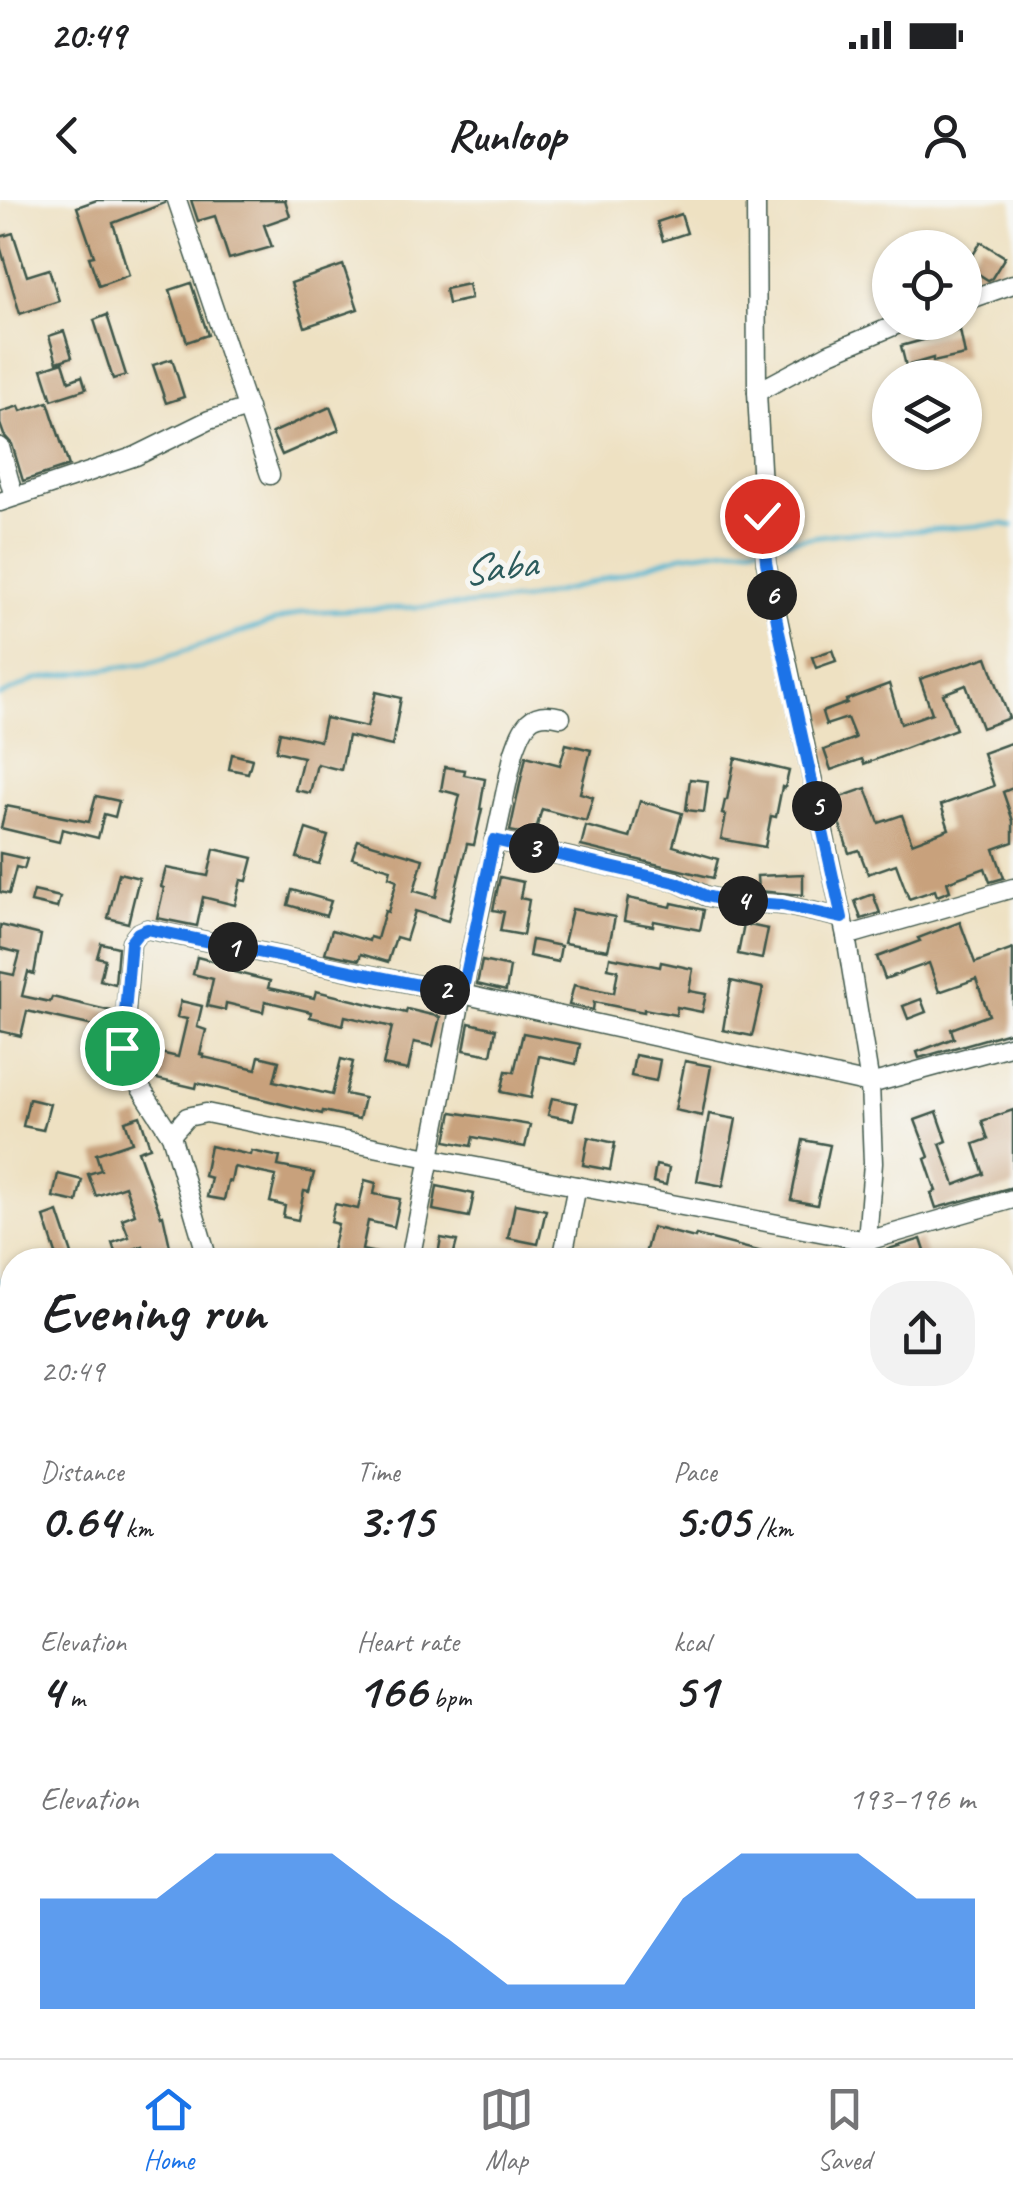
<!DOCTYPE html>
<meta charset="utf-8">
<style>
:root{--surface:#fff;--page:#f2f2f2;--text:#202124;--muted:#757577;--line:#e0e0e0;--accent:#1a73e8}
body{margin:0;font-family:Caveat,sans-serif;background:var(--page);color:var(--text);height:100vh;display:flex;flex-direction:column;font-size:38px;white-space:nowrap}
*{box-sizing:border-box;margin:0}
p{font-size:32px;color:var(--muted)}
.icon{flex:none;width:55px;height:55px;fill:none;stroke:currentColor;stroke-width:2;stroke-linecap:round;stroke-linejoin:round}
.map{position:relative;flex:1;overflow:hidden}
.drawer{position:absolute;left:0px;top:1048px;width:1015px;height:812px;display:flex;flex-direction:column;background:var(--surface);border-radius:40px 40px 0 0;box-shadow:0 2px 8px #0004}
.drawer>*{flex:none}
.tools{position:absolute;left:872px;top:30px;display:grid;gap:20px}
.tools a{display:grid;place-items:center;width:110px;height:110px;border-radius:50%;background:var(--surface);box-shadow:0 2px 8px #0004;font-size:50px}
.pin{position:absolute;display:grid;place-items:center;width:85px;height:85px;color:#fff;margin:-42px;border:5px solid #fff;border-radius:50%;box-shadow:0 2px 10px #0007}
.km{position:absolute;width:50px;height:50px;margin:-25px;border-radius:50%;background:#222;color:#fff;font-size:28px;line-height:50px;text-align:center}
.round{display:grid;place-items:center;flex:none;width:105px;height:105px;border-radius:40px;background:var(--page)}
.head{display:flex;align-items:center;justify-content:space-between;height:170px;padding:0 40px}
h1{font-size:55px;font-weight:800;line-height:75px}
.figures{display:grid;grid-template-columns:repeat(3,1fr);gap:15px;height:170px;padding:10px 40px}
.figures div{display:grid;align-content:center}
.figures b{font-size:50px;font-weight:800}
.figures small{font-size:28px;font-weight:400}
.figures p{font-size:28px}
.chart{height:280px;padding:20px 40px}
.chart p{display:flex;justify-content:space-between}
.chart svg{width:100%;height:180px;margin-top:10px;fill:var(--accent);opacity:.7}
.status{display:flex;justify-content:space-between;align-items:center;height:70px;padding:0 50px;background:var(--surface);direction:ltr}
.status svg{height:28px;fill:currentColor}
header{display:flex;justify-content:space-between;align-items:center;height:130px;padding:0 40px;background:var(--surface);font-size:45px;font-weight:800}
.tabs{display:flex;justify-content:space-around;align-items:center;height:140px;border-top:2px solid var(--line);background:var(--surface);font-size:28px;color:var(--muted)}
.tabs a{display:grid;justify-items:center;gap:5px}
.tabs .on{color:var(--accent)}
.map>svg:first-child{display:block}
</style>
<div class="status"><b>20:49</b><svg viewBox="0 0 49 12"><path d="M0 12V9h3v3zM5 12V6h3v6zM10 12V3h3v9zM15 12V0h3v12zM26 1h20v11H26zM47 4h2v5h-2z"/></svg></div>
<header><svg class="icon" aria-label="back" viewBox="0 0 24 24"><path d="M15 5l-7 7 7 7"/></svg>Runloop<svg class="icon" aria-label="person" viewBox="0 0 24 24"><circle cx="12" cy="8" r="4"/><path d="M4 21q1-7 8-7t8 7"/></svg></header>
<div class="map">
<svg width="1013" height="1858" viewBox="0 0 1013 1858">
<rect width="100%" height="100%" fill="#f6f6f2"/>
<filter id="ink" filterUnits="userSpaceOnUse"><feTurbulence type="fractalNoise" baseFrequency=".01" numOctaves="2"/><feDisplacementMap in="SourceGraphic" scale="20" xChannelSelector="R" yChannelSelector="G"/><feConvolveMatrix kernelMatrix="1 2 1 2 8 2 1 2 1" color-interpolation-filters="sRGB"/></filter>
<filter id="wash" filterUnits="userSpaceOnUse"><feTurbulence type="fractalNoise" baseFrequency=".0048" numOctaves="4" result="noise"/><feDisplacementMap in="SourceGraphic" scale="40" xChannelSelector="R" yChannelSelector="G"/><feGaussianBlur stdDeviation="2.25" result="paint"/><feColorMatrix in="noise" values="0 0 0 0 0 0 0 0 0 0 0 0 0 0 0 0 0 1.4 0 .05"/><feComposite in="paint" operator="in"/></filter>
<g filter="url(#wash)">
<rect width="100%" height="100%" fill="#eee1c2"/>
<g fill="none" stroke-linecap="round" stroke-linejoin="round">
<g stroke="#53b6d2" stroke-width="4">
<path d="M769 343 841 333 898 332 1004 324 1013 326"/>
<path d="M0 496 37 479 148 463 303 412 468 405 522 400 573 388 682 355 760 345"/>
<path d="M0 1080 12 1096"/>
</g>
</g>
<g id="blocks">
<g fill="#c8a17b">
<path d="M97 0H165V3L113 23 129 75 99 86 89 57 94 56 77 7Z"/>
<path d="M191 0H285L290 16 264 25 272 47 229 59 215 16 198 21Z"/>
<path d="M681 14 687 33 663 41 657 22Z"/>
<path d="M13 33 27 76 49 69 59 101 20 114 0 46V37Z"/>
<path d="M981 42 1005 57 992 78 988 80 966 66Z"/>
<path d="M343 65 358 109 305 127 291 83Z"/>
<path d="M191 83 208 135 187 142 170 90Z"/>
<path d="M468 84 471 99 448 104 445 89Z"/>
<path d="M107 115 126 175 113 179 94 120Z"/>
<path d="M960 130 965 155 933 162V158L906 166 901 146Z"/>
<path d="M64 131 72 157 57 162 49 136Z"/>
<path d="M172 159 184 197 166 203 153 165Z"/>
<path d="M63 162 69 181 82 176 86 189 52 200 42 169Z"/>
<path d="M48 202 69 266 23 281 12 244 4 235 0 224V212L19 206 21 211Z"/>
<path d="M330 207 339 230 282 255 272 233Z"/>
<path d="M832 450 836 461 816 468 812 457Z"/>
<path d="M987 457 1009 518 982 528 966 485 943 494 956 529 864 564 862 559 831 570 824 550 855 538 847 518 826 525 822 512 847 503 846 500 889 484 901 524 932 513 920 479Z"/>
<path d="M376 492 401 498 392 546 348 536 341 570 317 564 310 593 295 590 303 557 276 551 280 532 320 541 325 518 367 527Z"/>
<path d="M1013 542V588L1003 592 1013 621V642L994 649 1004 678 990 682 985 668 947 682 950 691 937 696 935 690 909 699 896 664 868 674 859 650 849 653 832 600 866 588 879 623 902 615 912 643 949 629 941 605 994 586 983 553Z"/>
<path d="M566 544 591 550 580 593 593 597 586 621 542 609 534 636 510 631 526 556 560 565Z"/>
<path d="M232 554 252 559 248 573 229 569Z"/>
<path d="M735 558 789 571 785 588 782 587 776 617 771 616 765 647 721 639 726 615 722 614 725 600H727Z"/>
<path d="M445 567 465 570 464 575 485 579 480 609H482L474 645 467 644 448 721 415 711 406 740 396 737 388 762 361 754 359 760 325 753 332 730 369 741 370 737 377 739 385 711 388 712 397 680 389 677 391 669 352 658 358 640 423 659 414 691 436 697 460 595 441 590Z"/>
<path d="M690 579 708 581 704 612 686 610Z"/>
<path d="M96 596 119 601 115 617 104 614 98 638 62 629 59 642 1 628 6 606 89 622Z"/>
<path d="M640 601 682 613 673 646 718 659 713 678 581 646 586 626 630 638Z"/>
<path d="M306 629 328 636 319 664 297 658Z"/>
<path d="M214 649 253 658 247 681 241 680 235 705 203 697 197 726 157 718 164 688 161 687 166 668 208 676Z"/>
<path d="M0 653 27 659 24 669 16 667 9 694 0 692Z"/>
<path d="M119 673 139 678 128 723 108 718Z"/>
<path d="M803 674V695L758 691 757 676Z"/>
<path d="M500 677 523 682 520 698 529 700 523 735 500 731 504 712 493 710Z"/>
<path d="M292 690 331 701 326 716 288 705Z"/>
<path d="M34 691 60 697 57 708 31 702Z"/>
<path d="M873 694 880 713 861 719 855 701Z"/>
<path d="M628 698 671 707 672 703 704 710 700 730 654 721 653 726 624 721Z"/>
<path d="M572 709 615 717 608 750 564 743Z"/>
<path d="M960 722 975 763 1013 749V831L919 858 917 852 954 838 951 829 989 815 976 779 939 792 929 763 885 779 877 757 920 741 918 738Z"/>
<path d="M744 724 768 729 762 759 738 754Z"/>
<path d="M0 725 41 735 34 774 28 772 22 796 50 802 52 797 111 811 107 829 27 811 21 836 0 831V772L14 775 20 753 0 748Z"/>
<path d="M532 740 561 746 558 762 529 756Z"/>
<path d="M101 743 118 747 115 784 100 780 105 759 97 757Z"/>
<path d="M197 757 235 767 234 772 270 781 268 788 314 798 316 791 406 813 407 809 440 817 433 846 414 842 408 870 383 865 392 827 345 816 343 825 310 817 311 812 265 801 263 812 226 803 225 810 207 806 213 779 193 774Z"/>
<path d="M610 757 660 767 661 762 693 769 689 791 706 794 702 812 677 807 676 815 644 809V812L594 802 593 810 569 805 574 785 614 793 618 770 608 768Z"/>
<path d="M482 761 510 767 506 791 477 784Z"/>
<path d="M731 781 763 788 752 836 723 830Z"/>
<path d="M921 799 926 812 908 819 903 806Z"/>
<path d="M181 801 202 806 197 827 206 830 200 854 204 855 203 857 256 869 259 856 279 861 274 881 332 895 341 859 353 862 345 894 364 898 359 919 323 911 322 914 197 883 196 888 148 877 139 862 142 849 178 857 187 819 177 817Z"/>
<path d="M469 823 496 829 491 855 464 850Z"/>
<path d="M100 829 112 832 109 847 97 844Z"/>
<path d="M523 833 580 844 576 864 539 856 531 898 501 892 506 871 514 872Z"/>
<path d="M635 855 660 860 656 881 631 876Z"/>
<path d="M685 861 711 866 702 916 675 910Z"/>
<path d="M552 898 577 903 573 920 548 915Z"/>
<path d="M29 899 50 904 43 930 23 926Z"/>
<path d="M1013 910V987L936 1008 931 993 936 991 925 959 929 957 915 920 937 912 947 941 940 944 955 985 984 974 974 944 988 939 982 921Z"/>
<path d="M452 912 530 925 525 947 473 937 471 946 446 941Z"/>
<path d="M709 914 736 919 723 986 697 981Z"/>
<path d="M140 916 150 947 138 951 161 1016 163 1015 173 1060H146L143 1046 116 1055 112 1043 129 1037 122 1019 135 1014 125 986 96 996 88 974 101 970 96 954 132 942 125 921Z"/>
<path d="M588 937 615 943 610 970 583 965Z"/>
<path d="M803 940 830 945 817 1005 791 1000Z"/>
<path d="M210 946 251 955 252 951 280 957 278 966 314 973 309 992 304 991 298 1020 283 1017 285 1006 270 1002 276 976 234 967 231 982 228 981 224 1000 207 997 211 978 204 976Z"/>
<path d="M656 965 669 968 666 985 653 982Z"/>
<path d="M58 974 82 980 77 1002 53 997Z"/>
<path d="M365 980 376 983 374 994 400 999 394 1027 368 1021 362 1050 386 1055V1060H330L338 1024 331 1022 335 1004 358 1009Z"/>
<path d="M437 986 474 994 469 1017 433 1010Z"/>
<path d="M515 1004 546 1010 538 1044 508 1038Z"/>
<path d="M58 1012 74 1060H58L44 1017Z"/>
<path d="M652 1027 695 1038 696 1035 778 1056 777 1060H668L645 1054Z"/>
<path d="M441 1038 457 1041 452 1060H437Z"/>
<path d="M921 1039 928 1060H886L882 1051Z"/>
<path d="M0 1240 12 1257V1289L0 1271Z"/>
<path d="M12 1310V1394L0 1378V1321Z"/>
<path d="M12 1529V1556L6 1562 12 1574V1612L0 1590V1539Z"/>
<path d="M5 1622 12 1656V1668L0 1671V1623Z"/>
</g>
</g>
</g>
<g filter="url(#ink)">
<use href="#blocks" fill-opacity="0" stroke="#3e5649" stroke-width="2.5"/>
<g fill="none" stroke-linecap="round" stroke-linejoin="round">
<g stroke="#3e5649" stroke-width="21">
<g id="minor">
<path d="M177 0 270 275"/>
<path d="M756 0 757 192 766 363 846 736 870 884 873 963 867 1041 862 1060"/>
<path d="M965 101 1013 84"/>
<path d="M757 192 830 153 903 122"/>
<path d="M0 247 14 297"/>
<path d="M0 302 136 256 209 220 248 208"/>
<path d="M494 640 675 681 706 696 727 701 783 705 842 718"/>
<path d="M846 736 1013 688"/>
<path d="M171 935 187 917 206 913 429 958 867 1041 1013 999"/>
<path d="M208 1060 171 935 127 867 123 848 131 742 138 733 147 729 462 794 870 884 1013 845"/>
<path d="M410 1060 462 794 514 552C523 526 529 509 561 517"/>
<path d="M562 1060 577 986"/>
<path d="M0 1410 12 1427"/>
<path d="M1002 1479H1013"/>
<path d="M1002 1531 1013 1520"/>
<path d="M1002 1805 1013 1795"/>
<path d="M977 1848 979 1858"/>
<path d="M128 1858 129 1848"/>
</g>
</g>
<path stroke="#3e5649" stroke-width="2.5" stroke-dasharray="8 8" stroke-linecap="butt" d="M404 1848 405 1858"/>
<use href="#minor" stroke="#fff" stroke-width="18"/>
</g>
</g>
<g fill="none" stroke-linecap="round" stroke-linejoin="round" filter="url(#ink)">
<g stroke="#fff" stroke-width="20">
<path id="route" d="M122 848 131 742 138 733 147 729 462 794 494 640 675 682 706 696 727 701 782 705 842 718 779 432 766 362 762 316"/>
</g>
<use href="#route" stroke="#1a73e8" stroke-width="12"/>
</g>
<g text-anchor="middle" dominant-baseline="central" stroke-width="10" stroke-linejoin="round" paint-order="stroke">
<g font-size="42" font-style="italic" fill="#2c5b5c" stroke="#f6f6f2">
<text transform="translate(499 367) rotate(-7)">Saba</text>
</g>
</g>
</svg>
<div class="tools">
<a><svg class="icon" aria-label="locate" viewBox="0 0 24 24"><circle cx="12" cy="12" r="6"/><path d="M12 2v4M12 18v4M2 12h4M18 12h4"/></svg></a>
<a><svg class="icon" aria-label="layers" viewBox="0 0 24 24"><path d="M12 4l9 5-9 5-9-5zM3 14l9 5 9-5"/></svg></a>
</div>
<div class="pin" style="left:122px;top:848px;background:#1e9e55"><svg class="icon" aria-label="arrive" viewBox="0 0 24 24"><path d="M6 21V4h12l-3 4 3 4H6"/></svg></div>
<div class="pin" style="left:762px;top:316px;background:#d93025"><svg class="icon" aria-label="check" viewBox="0 0 24 24"><path d="M5 12l5 5 9-10"/></svg></div>
<b class="km" style="left:233px;top:747px">1</b>
<b class="km" style="left:445px;top:790px">2</b>
<b class="km" style="left:534px;top:648px">3</b>
<b class="km" style="left:743px;top:701px">4</b>
<b class="km" style="left:817px;top:606px">5</b>
<b class="km" style="left:772px;top:395px">6</b>
<section class="drawer">
<div class="head"><div><h1>Evening run</h1><p>20:49</p></div><a class="round"><svg class="icon" aria-label="share" viewBox="0 0 24 24"><path d="M12 15V3M7 8l5-5 5 5M5 13v7h14v-7"/></svg></a></div>
<div class="figures">
<div><p>Distance</p><b>0.64<small> km</small></b></div>
<div><p>Time</p><b>3:15</b></div>
<div><p>Pace</p><b>5:05<small> /km</small></b></div>
</div>
<div class="figures">
<div><p>Elevation</p><b>4<small> m</small></b></div>
<div><p>Heart rate</p><b>166<small> bpm</small></b></div>
<div><p>kcal</p><b>51</b></div>
</div>
<div class="chart"><p><span>Elevation</span>193–196 m</p>
<svg viewBox="0 0 160 44" preserveAspectRatio="none"><path d="M0 44V17L10 17L20 17L30 6L40 6L50 6L60 17L70 27L80 38L90 38L100 38L110 17L120 6L130 6L140 6L150 17L160 17V44z"/></svg>
</div>
</section>
</div>
<nav class="tabs">
<a class="on"><svg class="icon" aria-label="home" viewBox="0 0 24 24"><path d="M3 11l9-7 9 7M6 9v11h12V9"/></svg>Home</a>
<a><svg class="icon" aria-label="map" viewBox="0 0 24 24"><path d="M3 6l6-2 6 2 6-2v14l-6 2-6-2-6 2zM9 4v14M15 6v14"/></svg>Map</a>
<a><svg class="icon" aria-label="saved" viewBox="0 0 24 24"><path d="M7 4h10v16l-5-4-5 4z"/></svg>Saved</a>
</nav>
